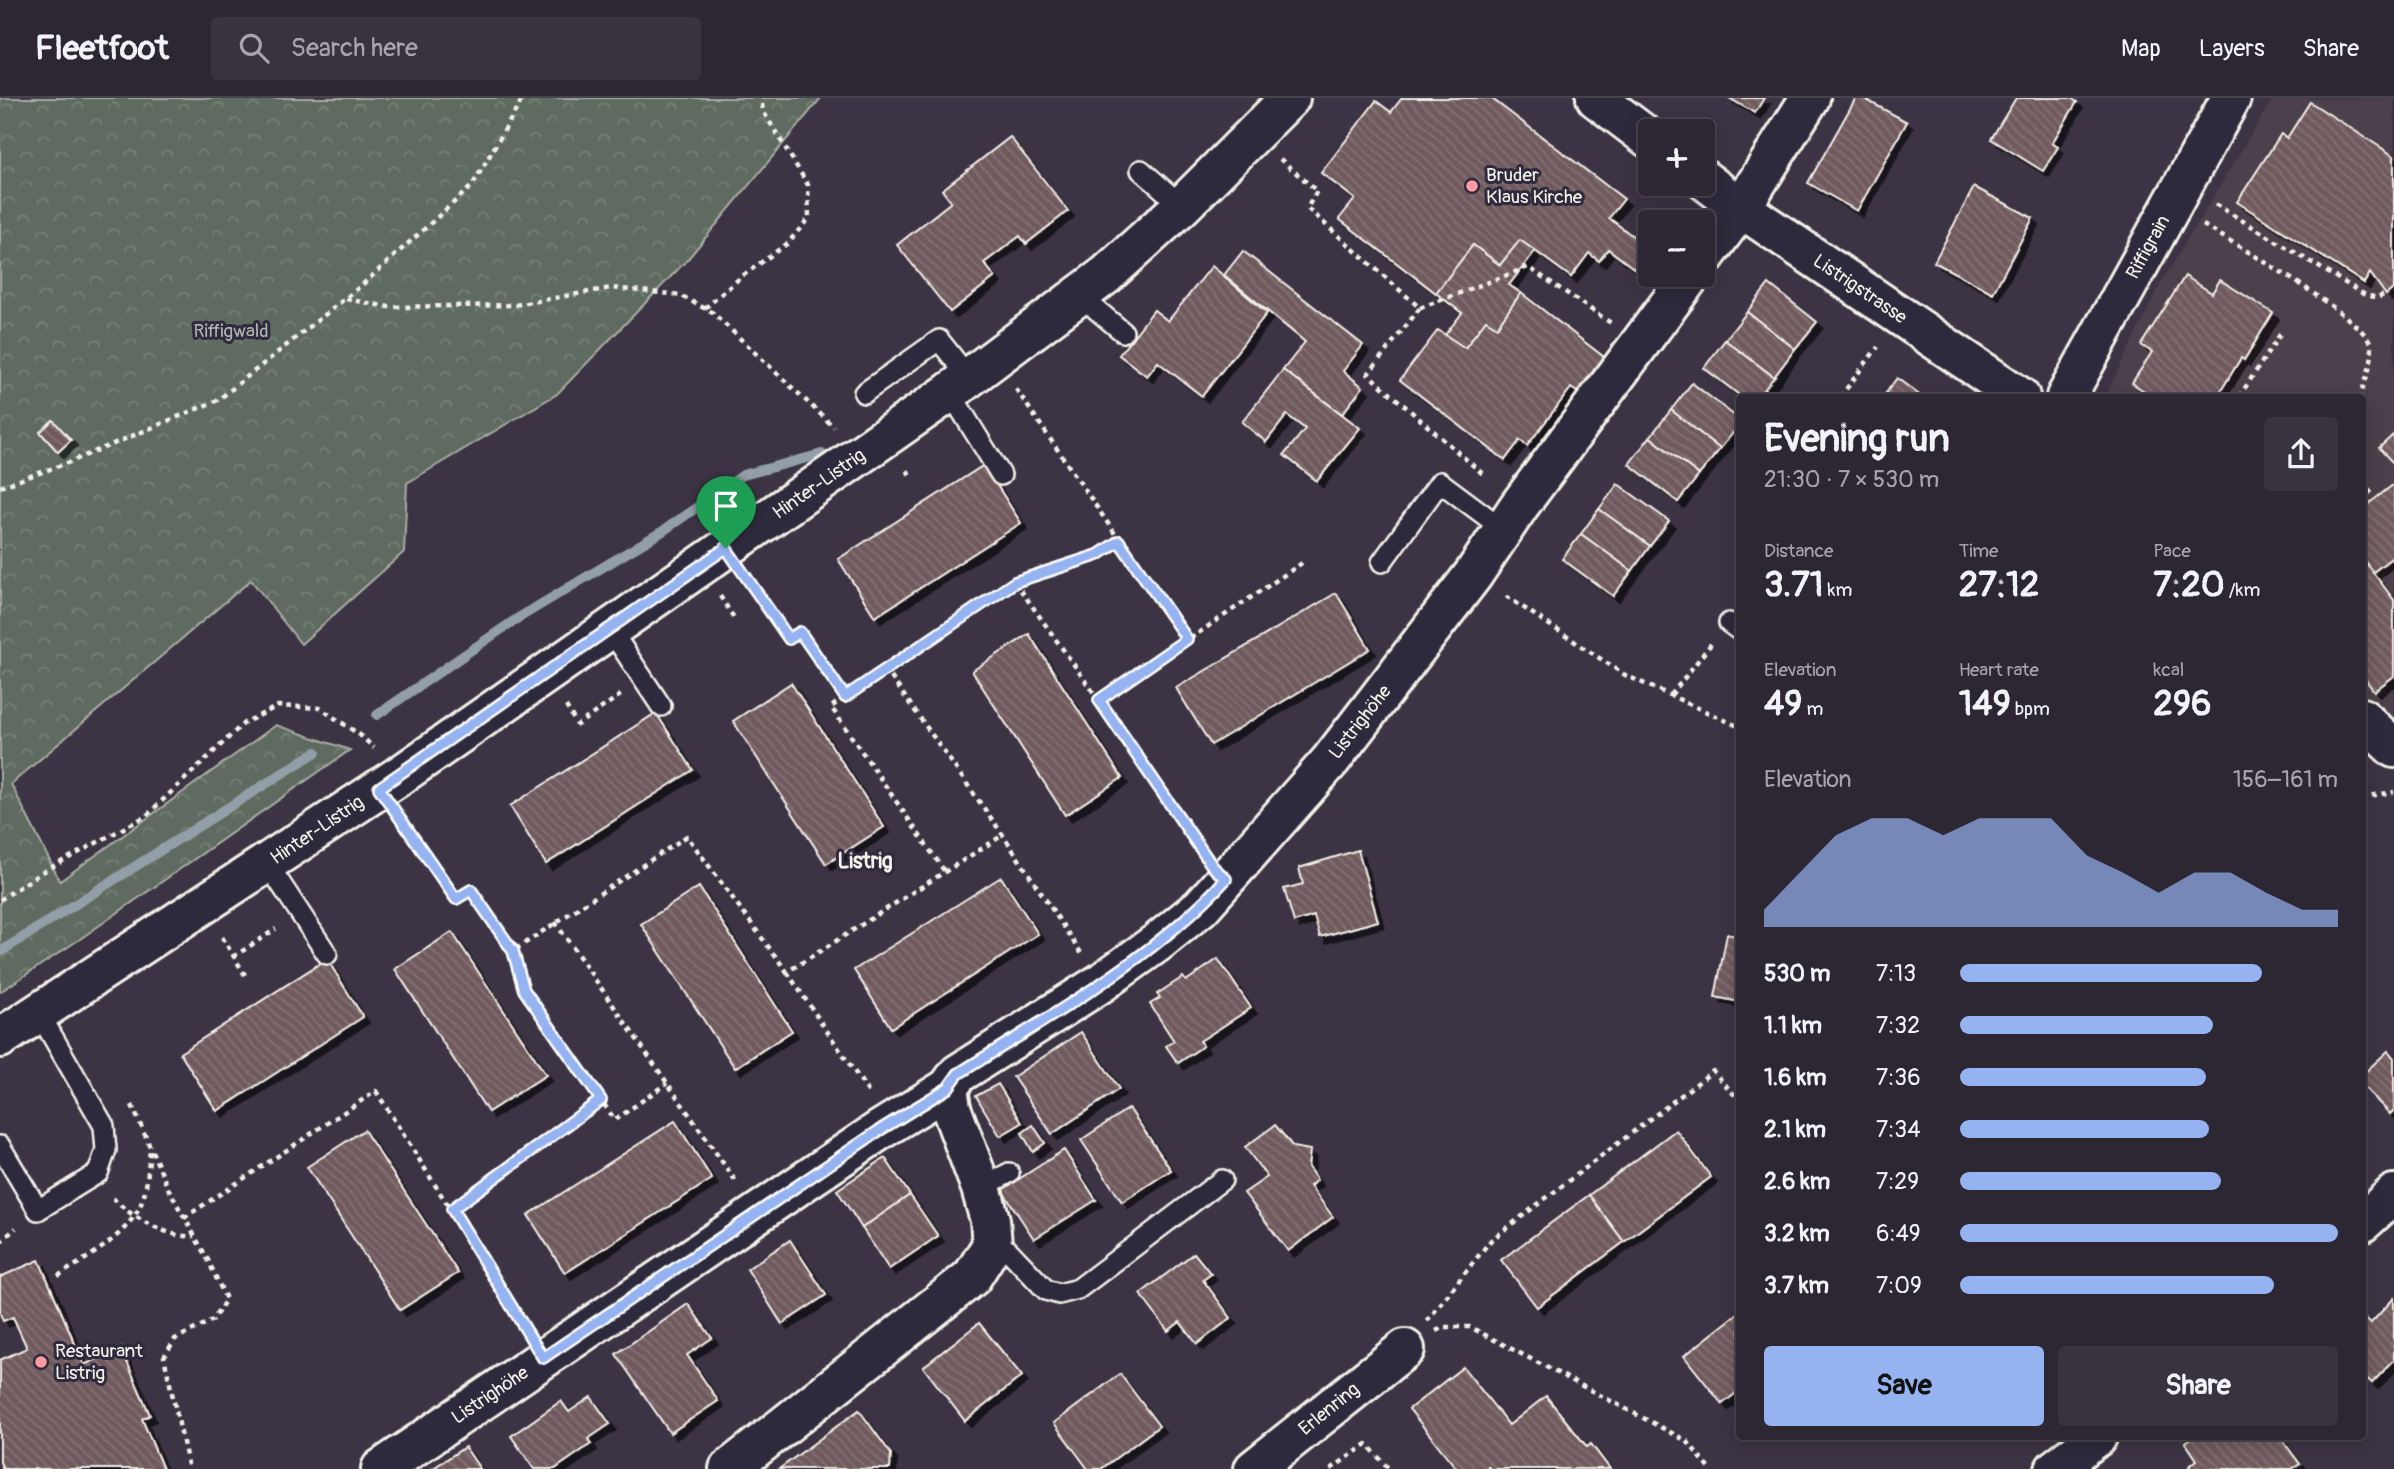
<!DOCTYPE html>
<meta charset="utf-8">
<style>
:root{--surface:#2d2733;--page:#39333f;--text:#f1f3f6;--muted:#a7a5ac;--line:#48444e;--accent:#95b2f1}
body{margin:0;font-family:Pangolin,sans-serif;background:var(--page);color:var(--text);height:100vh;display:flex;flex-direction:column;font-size:26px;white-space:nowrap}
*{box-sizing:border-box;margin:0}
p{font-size:23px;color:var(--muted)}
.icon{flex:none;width:38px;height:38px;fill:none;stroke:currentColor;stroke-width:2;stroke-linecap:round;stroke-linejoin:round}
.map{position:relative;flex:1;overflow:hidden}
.panel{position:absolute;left:1736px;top:296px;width:630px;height:1046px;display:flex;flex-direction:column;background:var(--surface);border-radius:7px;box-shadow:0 4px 18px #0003,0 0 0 2px var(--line)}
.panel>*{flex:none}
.fabs{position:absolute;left:1638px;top:21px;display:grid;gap:14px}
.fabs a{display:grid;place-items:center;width:77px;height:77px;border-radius:7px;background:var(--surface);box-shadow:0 4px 18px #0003,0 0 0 2px var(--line);font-size:35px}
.pin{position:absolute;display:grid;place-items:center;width:60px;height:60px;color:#fff;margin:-72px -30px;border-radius:50% 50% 50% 0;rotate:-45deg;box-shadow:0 0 7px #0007}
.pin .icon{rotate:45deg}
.round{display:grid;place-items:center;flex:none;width:74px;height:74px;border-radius:7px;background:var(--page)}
.overview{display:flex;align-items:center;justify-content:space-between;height:119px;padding:0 28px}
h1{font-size:38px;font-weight:700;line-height:52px}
.metrics{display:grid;grid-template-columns:repeat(3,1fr);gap:10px;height:119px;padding:7px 28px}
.metrics div{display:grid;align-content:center}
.metrics b{font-size:35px;font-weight:700}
.metrics small{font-size:19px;font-weight:400}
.metrics p{font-size:19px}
.chart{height:196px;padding:14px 28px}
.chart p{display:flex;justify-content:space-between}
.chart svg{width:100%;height:126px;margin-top:7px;fill:var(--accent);opacity:.7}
.primary-button{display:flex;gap:14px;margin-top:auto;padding:14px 28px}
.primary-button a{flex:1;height:80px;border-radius:7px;background:var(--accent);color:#111;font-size:28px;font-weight:700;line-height:80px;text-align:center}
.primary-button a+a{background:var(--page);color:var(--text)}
ul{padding:0 28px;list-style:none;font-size:23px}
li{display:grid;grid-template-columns:112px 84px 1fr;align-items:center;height:52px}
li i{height:18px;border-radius:9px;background:var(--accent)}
header{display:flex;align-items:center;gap:42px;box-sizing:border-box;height:98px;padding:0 35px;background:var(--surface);border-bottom:2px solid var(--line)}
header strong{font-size:33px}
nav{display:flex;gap:38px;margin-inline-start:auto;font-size:24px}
.search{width:490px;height:63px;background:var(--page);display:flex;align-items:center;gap:18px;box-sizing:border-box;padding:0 24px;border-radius:7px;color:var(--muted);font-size:26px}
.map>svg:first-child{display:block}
</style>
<header>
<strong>Fleetfoot</strong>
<div class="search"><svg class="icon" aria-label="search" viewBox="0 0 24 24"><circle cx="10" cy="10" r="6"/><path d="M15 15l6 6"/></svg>Search here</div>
<nav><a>Map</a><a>Layers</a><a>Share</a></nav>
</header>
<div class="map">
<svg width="2394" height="1371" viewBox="0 0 2394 1371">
<defs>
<pattern id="forest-crowns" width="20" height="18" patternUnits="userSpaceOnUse" patternTransform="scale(1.75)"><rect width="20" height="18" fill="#5f6b60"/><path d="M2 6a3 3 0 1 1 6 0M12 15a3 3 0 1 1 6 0" fill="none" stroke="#778177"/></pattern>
<pattern id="building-back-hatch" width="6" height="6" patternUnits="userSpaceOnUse" patternTransform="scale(1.75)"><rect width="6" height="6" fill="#705a5e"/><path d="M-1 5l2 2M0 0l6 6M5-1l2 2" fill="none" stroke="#857275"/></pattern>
<filter id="shadow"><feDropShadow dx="6" dy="6" stdDeviation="0" flood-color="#0009"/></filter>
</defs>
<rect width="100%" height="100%" fill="#3c3444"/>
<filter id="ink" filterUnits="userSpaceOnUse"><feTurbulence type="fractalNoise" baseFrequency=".0143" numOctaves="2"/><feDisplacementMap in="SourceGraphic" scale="14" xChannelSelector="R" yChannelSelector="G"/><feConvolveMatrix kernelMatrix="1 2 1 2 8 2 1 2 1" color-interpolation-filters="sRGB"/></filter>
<g filter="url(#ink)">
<path fill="#4c3f4c" d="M2273 0H2394V628L2363 597 2362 299H2105L2161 185Z"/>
<path fill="url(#forest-crowns)" stroke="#aaaea4" stroke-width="2" d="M0 0H821L687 162 557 296 407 385 404 454 301 546 251 482 11 686 60 783 276 627 350 652 80 841 0 894Z"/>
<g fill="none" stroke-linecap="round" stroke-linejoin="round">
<g stroke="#939fa8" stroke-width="10">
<path d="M377 617 515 522 663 433 743 377 822 356"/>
<path d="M0 854 316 654"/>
</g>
</g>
<g fill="url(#building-back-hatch)" stroke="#f4f1e8" stroke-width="2" filter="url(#shadow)">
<path d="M1402 0H1491L1624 101 1609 120 1650 151V177H1662L1655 186 1608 151 1599 163 1589 155 1571 179 1520 142 1500 167 1473 147 1436 195 1339 121 1355 101 1321 75 1376 3 1391 14Z"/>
<path d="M1729 0H1764L1755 15Z"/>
<path d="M1856 0H1863L1907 24 1857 113 1808 85Z"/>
<path d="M2016 0H2071L2077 4 2052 45 2058 49 2043 73 1991 41Z"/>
<path d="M2310 4 2394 58V190L2386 197 2370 175 2364 185 2237 104 2281 36 2287 40Z"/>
<path d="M1010 39 1068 113 1026 146 1020 138 984 165 995 179 950 214 897 147 951 104 942 92Z"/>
<path d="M1974 89 2033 120 1993 195 1934 164Z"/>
<path d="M1520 142 1535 153 1509 187 1521 195 1497 229 1486 222 1465 250 1445 237 1462 215 1436 195 1473 147 1500 167Z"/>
<path d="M1243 153 1363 247 1343 273 1363 289 1342 316 1283 272 1305 244 1224 177Z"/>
<path d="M1212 168 1267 215 1202 298 1158 264 1147 278 1119 257 1154 212 1168 223Z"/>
<path d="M2185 178 2212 195 2220 182 2273 215 2244 262 2241 260 2217 299H2148L2150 297 2132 285 2152 254 2141 247Z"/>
<path d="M1769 186 1817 224 1795 251 1747 214Z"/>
<path d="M1521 195 1604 259 1577 294 1571 290 1527 348 1520 342 1505 362 1400 282 1438 232 1465 250 1486 222 1497 229Z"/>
<path d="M1747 214 1795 251 1774 279 1725 242Z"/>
<path d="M1725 242 1774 279 1758 299H1742L1704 270Z"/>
<path d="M1283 272 1360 330 1317 383 1284 357 1305 331 1287 317 1266 344 1242 324Z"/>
<path d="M1897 280 1922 299H1883Z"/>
<path d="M1692 285 1740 322V326L1720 351 1671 312Z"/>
<path d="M1671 312 1720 351 1699 377 1650 339Z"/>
<path d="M53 322 71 342 58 354 40 334Z"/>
<path d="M2394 336V366L2379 350Z"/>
<path d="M1650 339 1699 377 1678 404 1629 366Z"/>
<path d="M984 367 1021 425 875 519 838 461Z"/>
<path d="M1618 386 1669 423 1650 448 1599 411Z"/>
<path d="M2394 386V458L2373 474 2362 460V411Z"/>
<path d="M1599 411 1650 448 1632 473 1581 436Z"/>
<path d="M1581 436 1632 473 1613 498 1562 461Z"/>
<path d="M2362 460 2394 502V578L2374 593 2362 577Z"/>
<path d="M1336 495 1370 551 1211 647 1176 590Z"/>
<path d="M1029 536 1122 680 1065 717 972 573Z"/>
<path d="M791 585 884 729 826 766 733 623Z"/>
<path d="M656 615 693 672 546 766 510 708Z"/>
<path d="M1358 752 1378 823 1320 839 1314 818 1294 824 1284 791 1303 786 1299 770Z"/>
<path d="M1001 779 1038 836 891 930 854 872Z"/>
<path d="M699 789 792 933 735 970 641 826Z"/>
<path d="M452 834 546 977 488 1014 395 871Z"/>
<path d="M1727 836 1740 839V904L1715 899Z"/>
<path d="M327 861 363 919 217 1013 180 955Z"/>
<path d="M1218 861 1251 910 1200 943 1203 948 1178 965 1166 948 1174 943 1150 906 1160 900 1157 896 1183 879 1186 883Z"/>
<path d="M1081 934 1119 991 1052 1036 1013 979Z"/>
<path d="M2388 953 2394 960V1012L2390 1016 2362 987V977Z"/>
<path d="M998 986 1022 1025 1000 1038 976 998Z"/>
<path d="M1129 1010 1171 1072 1122 1104 1081 1042Z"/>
<path d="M675 1023 712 1081 565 1175 528 1117Z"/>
<path d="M1033 1027 1045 1045 1033 1054 1022 1035Z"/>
<path d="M1275 1027 1293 1049 1310 1052 1308 1069 1317 1082 1310 1088 1333 1119 1288 1153 1244 1095 1267 1079 1245 1049Z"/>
<path d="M364 1032 458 1175 400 1212 307 1069Z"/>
<path d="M1676 1032 1711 1079 1624 1144 1589 1097Z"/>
<path d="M1064 1052 1096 1102 1034 1141 1002 1092Z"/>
<path d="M885 1060 910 1097 862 1130 837 1092Z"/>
<path d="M910 1097 938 1138 889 1171 862 1130Z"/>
<path d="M1589 1097 1624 1144 1537 1209 1501 1162Z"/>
<path d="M790 1142 826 1197 782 1226 747 1171Z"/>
<path d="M1194 1155 1211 1176 1203 1182 1231 1220 1197 1246 1180 1224 1168 1233 1140 1196Z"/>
<path d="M39 1162 84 1267 121 1250 150 1317 142 1321 163 1371H3L0 1364V1262L27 1250 13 1219 3 1223 0 1215V1179Z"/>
<path d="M2394 1200V1262L2372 1285 2362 1276V1217L2371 1225Z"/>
<path d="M688 1206 712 1240 687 1257 718 1303 670 1335 616 1256Z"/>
<path d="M1740 1214V1292L1722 1306 1684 1258Z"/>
<path d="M979 1225 1022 1278 965 1323 923 1269Z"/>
<path d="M1463 1269 1509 1327 1546 1298 1587 1349 1591 1346 1610 1371H1490L1488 1368 1485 1371H1457L1409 1311Z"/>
<path d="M1120 1276 1159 1328 1101 1371H1088L1054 1325Z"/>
<path d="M591 1299 610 1326 588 1341 591 1346 555 1371H534L511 1338 561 1303 569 1314Z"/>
<path d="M859 1312 891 1356 890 1371H779Z"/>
<path d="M2192 1339H2280L2300 1366 2292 1371H2191L2189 1368 2197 1362 2185 1344Z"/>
<path d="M465 1349 480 1371H432Z"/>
</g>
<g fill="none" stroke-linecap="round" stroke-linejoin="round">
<g stroke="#f4f1e8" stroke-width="24">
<g id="lane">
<path d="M1141 72 1182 108"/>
<path d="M1079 197 1123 234"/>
<path d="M950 294 1001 377"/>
<path d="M864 295 939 242 969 280"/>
<path d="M1382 464 1440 384 1503 431"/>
<path d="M1729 525 1740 533"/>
<path d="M610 531 661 608"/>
<path d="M267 765 327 856"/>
<path d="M0 1048 38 1112 98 1075 106 1052 104 1028 39 915"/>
<path d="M981 1090 1009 1075"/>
<path d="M992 1147 1008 1152 1046 1192 1059 1196 1078 1191 1222 1082"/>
</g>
</g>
<g stroke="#f4f1e8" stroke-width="44">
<g id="street">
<path d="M1596 0 1650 41"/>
<path d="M1703 81 1741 110 2020 299"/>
<path d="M1703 161 1741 110 1810 0"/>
<path d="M2066 299 2231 0"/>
<path d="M2362 620 2394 650"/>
<path d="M0 940 402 676 950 294 1106 177 1182 108 1290 0"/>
<path d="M381 1371 880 1032 948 990"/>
<path d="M729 1371 972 1179 992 1147 990 1122 981 1090 951 1010 948 990 958 976 1101 885 1158 844 1201 809 1331 662 1473 477 1519 408 1691 177"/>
<path d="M1254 1371 1405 1251"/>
</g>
</g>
<g stroke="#f4f1e8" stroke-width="44">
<g id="secondary">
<path d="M2362 1125 2394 1096"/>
<path d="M2055 1371 2097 1339"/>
</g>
</g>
<g stroke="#f4f1e8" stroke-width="4.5" stroke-dasharray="5 5" stroke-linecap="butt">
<path d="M1280 61 1317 93 1307 110 1420 210 1368 276 1484 377"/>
<path d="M2215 106 2365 197 2378 200 2383 197"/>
<path d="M2203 127C2232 144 2362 219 2371 246 2375 261 2364 285 2360 299"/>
<path d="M346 201 389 209 515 207 611 190 680 197 713 215 834 329"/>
<path d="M705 210 741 179 788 145 809 120 808 87 763 13 761 0"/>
<path d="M1420 210 1528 169 1611 225"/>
<path d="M1016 291 1187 541"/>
<path d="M1840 299 1878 249"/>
<path d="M2239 299 2281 235"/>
<path d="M907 372 912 380"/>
<path d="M2362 384 2372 396"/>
<path d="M0 389 70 364 218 302 362 187 472 88 523 0"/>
<path d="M1740 431 1735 436 1740 440"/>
<path d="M747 480 789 541 800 534 845 599"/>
<path d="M1015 484 1099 602 1202 754"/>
<path d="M720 498 736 523"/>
<path d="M1506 498 1625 577 1740 629"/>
<path d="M886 572 831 609 945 774"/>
<path d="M1671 597 1711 546"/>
<path d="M1099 602 1302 465"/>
<path d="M566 608 577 627 622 596"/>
<path d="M2362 699 2394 694"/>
<path d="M402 723 456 801 471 792 513 853 687 738 787 874 1003 737"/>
<path d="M0 802 39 776 146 718 244 625 278 608 320 610 360 637 374 650"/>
<path d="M555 824 737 1085"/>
<path d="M222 839 245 877"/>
<path d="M513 853 524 892 615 1022 667 985"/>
<path d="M1081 855 1003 737 886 572 1015 484 1098 457 1119 443"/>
<path d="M233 859 276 831"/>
<path d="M787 874 869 995"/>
<path d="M132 1007 168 1090 208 1162 226 1201 213 1222 175 1241 164 1259 189 1371"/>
<path d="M113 1100C129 1118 170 1141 194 1138"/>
<path d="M452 1111 601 1002"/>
<path d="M184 1120 376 993 525 1230"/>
<path d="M0 1144 16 1130"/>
<path d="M58 1178C88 1159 126 1139 141 1106 148 1089 148 1069 150 1051"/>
<path d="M1427 1223 1491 1142 1713 973 1740 1003"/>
<path d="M1436 1233 1444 1229H1470L1687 1343 1710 1371"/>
<path d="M1331 1371 1367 1346 1389 1371"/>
</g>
<use href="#lane" stroke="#2f2a3d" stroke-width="19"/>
<use href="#street" stroke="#2f2a3d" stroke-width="38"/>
<use href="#secondary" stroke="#2f2a3d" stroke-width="38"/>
</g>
</g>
<g fill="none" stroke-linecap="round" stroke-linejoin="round" filter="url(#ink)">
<g stroke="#fff" stroke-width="14">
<path id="route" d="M1119 443 1187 541 1099 602 1213 769 1226 781C1151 863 1051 917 958 976L948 990 880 1032 543 1260 452 1111 601 1002 524 892 513 853 471 792 456 801 379 690 726 450 789 541 800 534 845 599 1015 484 1098 457Z"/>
</g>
<use href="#route" stroke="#95b2f1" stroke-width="9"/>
</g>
<g fill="#ff9aa2" stroke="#2f2a3d" stroke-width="2.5">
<circle cx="1472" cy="88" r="7"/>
<circle cx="41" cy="1264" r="7"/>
</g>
<g text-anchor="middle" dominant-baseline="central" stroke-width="6" stroke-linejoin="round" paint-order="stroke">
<g font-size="19" fill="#f4f1e8" stroke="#2f2a3d" text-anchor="start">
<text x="1486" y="77">Bruder<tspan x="1486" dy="22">Klaus Kirche</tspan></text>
<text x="55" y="1253">Restaurant<tspan x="55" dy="22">Listrig</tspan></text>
</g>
<g font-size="19" fill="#f4f1e8" stroke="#2f2a3d">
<text transform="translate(2148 149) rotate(-61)">Riffigrain</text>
<text transform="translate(1860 191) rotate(34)">Listrigstrasse</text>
<text transform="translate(819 386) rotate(-35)">Hinter-Listrig</text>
<text transform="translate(1360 624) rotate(-52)">Listrighöhe</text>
<text transform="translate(317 732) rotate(-34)">Hinter-Listrig</text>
<text transform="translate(490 1297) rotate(-34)">Listrighöhe</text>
<text transform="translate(1329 1311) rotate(-39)">Erlenring</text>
</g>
<g font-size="19" fill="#b1b5ab" stroke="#2f2a3d">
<text x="231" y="233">Riffigwald</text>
</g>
<g font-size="21" font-weight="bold" fill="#f4f1e8" stroke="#2f2a3d">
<text x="865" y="763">Listrig</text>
</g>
</g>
</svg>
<div class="fabs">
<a>+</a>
<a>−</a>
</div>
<div class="pin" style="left:726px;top:450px;background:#1e9e55"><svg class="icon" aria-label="arrive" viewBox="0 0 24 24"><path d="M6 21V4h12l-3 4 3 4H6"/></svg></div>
<section class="panel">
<div class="overview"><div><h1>Evening run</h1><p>21:30 · 7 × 530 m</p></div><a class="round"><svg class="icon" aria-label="share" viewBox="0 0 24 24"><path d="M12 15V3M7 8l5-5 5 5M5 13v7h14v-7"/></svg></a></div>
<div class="metrics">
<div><p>Distance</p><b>3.71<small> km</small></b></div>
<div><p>Time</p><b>27:12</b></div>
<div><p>Pace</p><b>7:20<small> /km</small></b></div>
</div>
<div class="metrics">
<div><p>Elevation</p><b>49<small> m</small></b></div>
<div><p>Heart rate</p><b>149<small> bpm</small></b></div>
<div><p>kcal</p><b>296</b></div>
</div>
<div class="chart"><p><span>Elevation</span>156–161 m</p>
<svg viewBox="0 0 160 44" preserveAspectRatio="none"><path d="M0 44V38L10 25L20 12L30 6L40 6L50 12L60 6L70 6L80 6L90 19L100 25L110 32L120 25L130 25L140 32L150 38L160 38V44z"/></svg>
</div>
<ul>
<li><b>530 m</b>7:13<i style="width:80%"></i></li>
<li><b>1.1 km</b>7:32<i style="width:67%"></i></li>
<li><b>1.6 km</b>7:36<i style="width:65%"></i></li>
<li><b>2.1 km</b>7:34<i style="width:66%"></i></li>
<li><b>2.6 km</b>7:29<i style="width:69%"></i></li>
<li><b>3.2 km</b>6:49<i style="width:100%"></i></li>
<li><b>3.7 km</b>7:09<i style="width:83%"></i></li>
</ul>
<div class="primary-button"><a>Save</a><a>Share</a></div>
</section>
</div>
